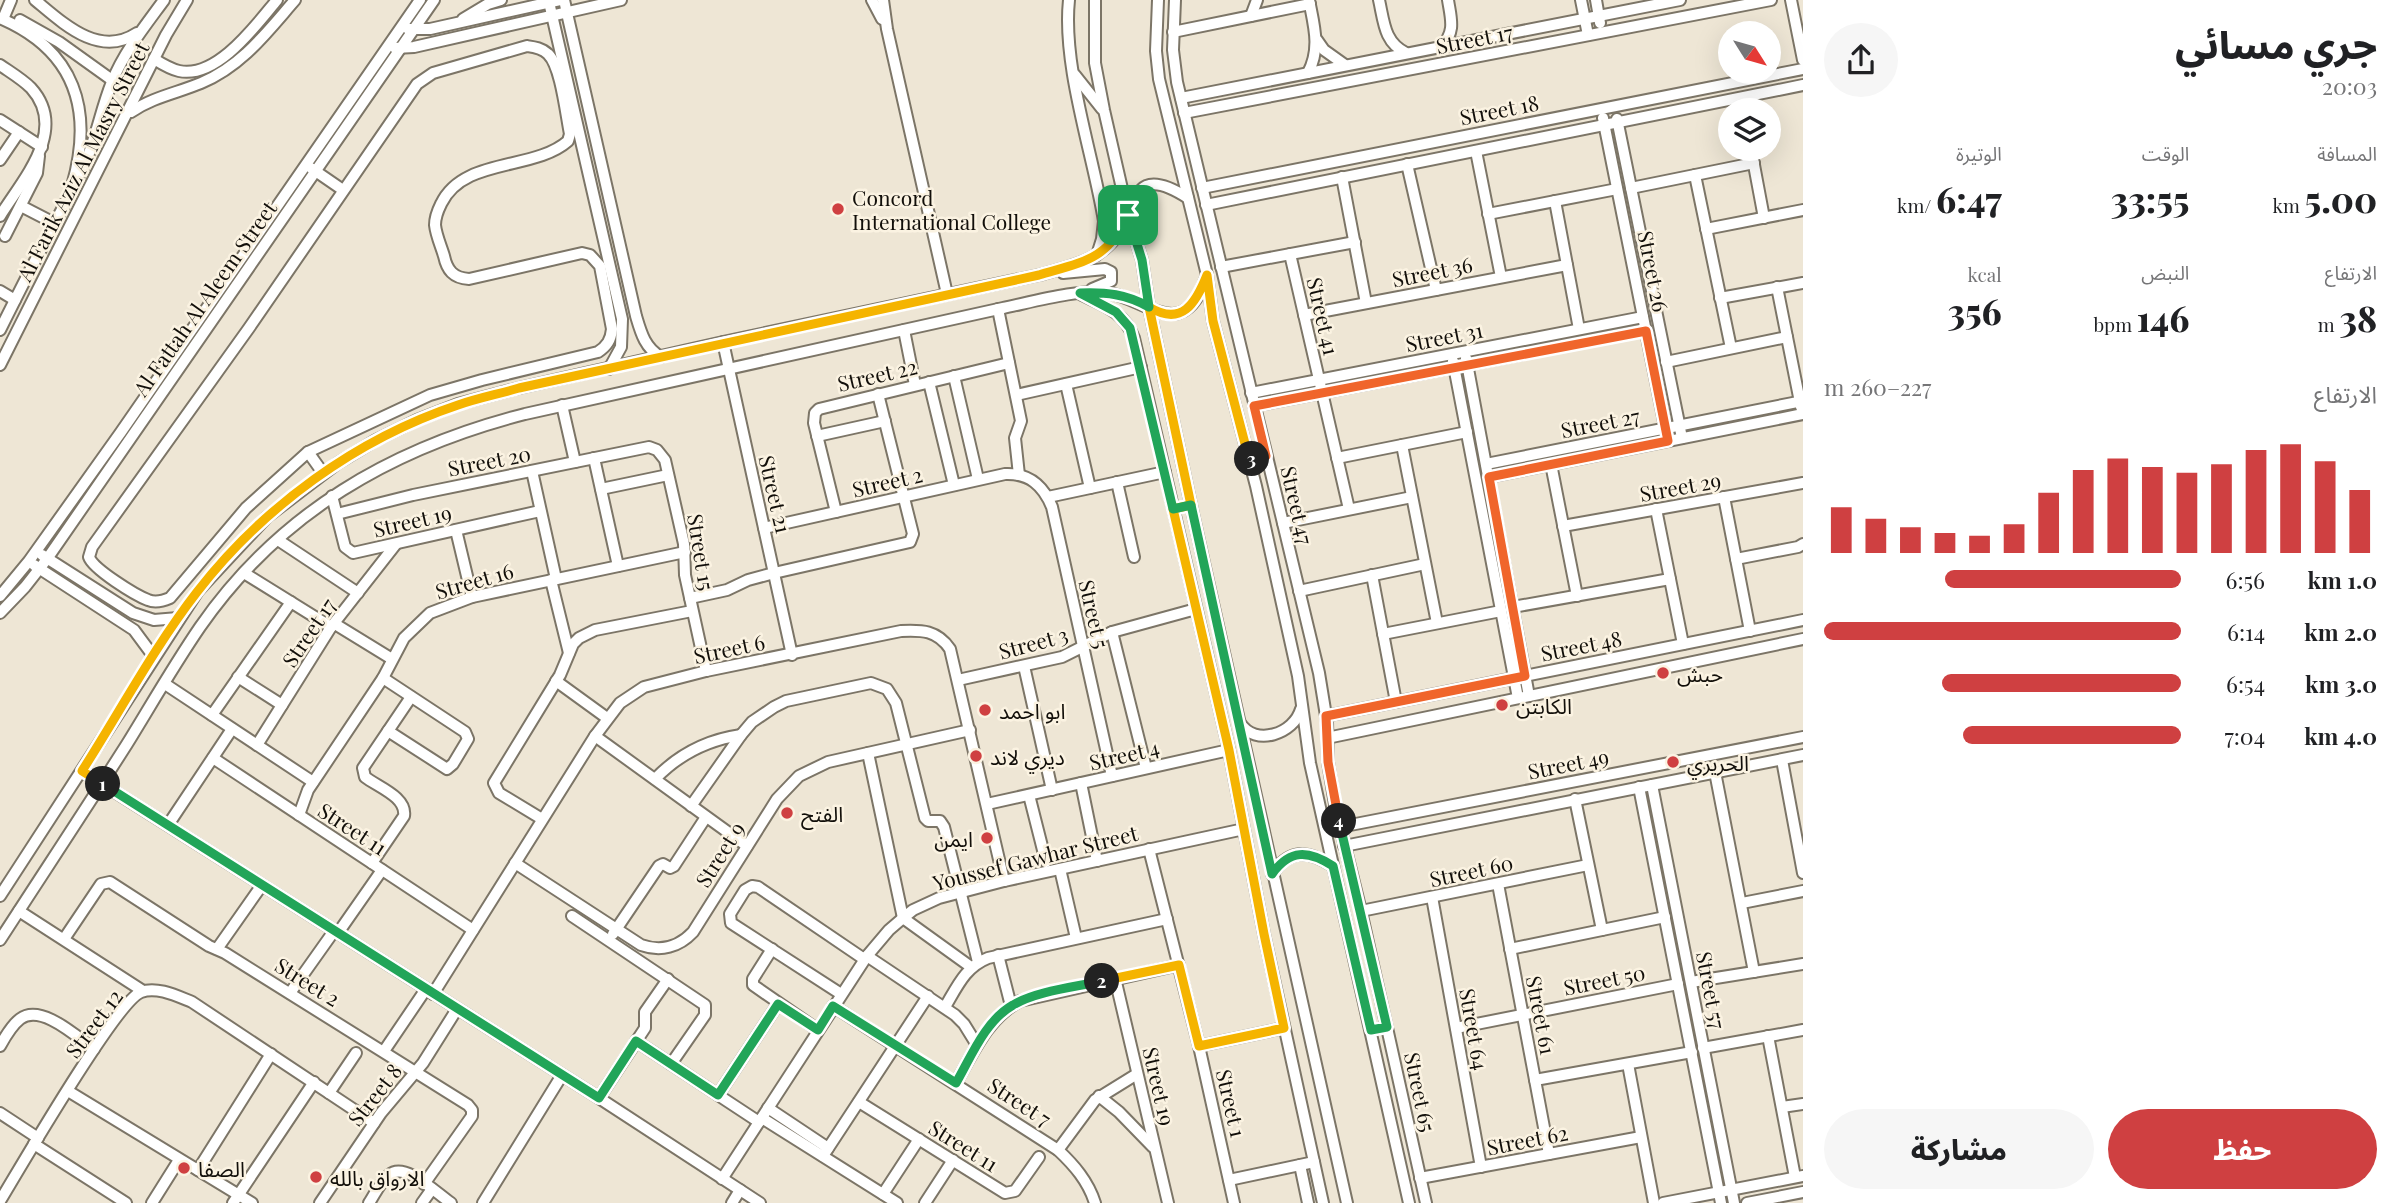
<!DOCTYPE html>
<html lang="ar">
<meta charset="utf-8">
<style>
:root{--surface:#fff;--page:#f6f6f6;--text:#202124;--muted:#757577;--accent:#cf4041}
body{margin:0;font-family:"Playfair Display","Noto Sans Arabic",serif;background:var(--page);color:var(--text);direction:rtl;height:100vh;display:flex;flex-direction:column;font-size:26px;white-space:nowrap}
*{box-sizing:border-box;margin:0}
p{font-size:23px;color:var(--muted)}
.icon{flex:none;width:38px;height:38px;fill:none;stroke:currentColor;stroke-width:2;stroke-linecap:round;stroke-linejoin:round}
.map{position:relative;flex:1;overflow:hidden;direction:ltr}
.side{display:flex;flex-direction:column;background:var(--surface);width:595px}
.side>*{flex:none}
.needle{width:46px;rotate:127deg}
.buttons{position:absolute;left:1718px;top:21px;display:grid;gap:14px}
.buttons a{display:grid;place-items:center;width:63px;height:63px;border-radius:50%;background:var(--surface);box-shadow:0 7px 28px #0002;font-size:35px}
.pin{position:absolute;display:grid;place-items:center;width:60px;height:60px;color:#fff;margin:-30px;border-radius:14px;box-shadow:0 4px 10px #0006}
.km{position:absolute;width:35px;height:35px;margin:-18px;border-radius:50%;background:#222;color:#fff;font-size:19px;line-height:35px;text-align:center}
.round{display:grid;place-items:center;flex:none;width:74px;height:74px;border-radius:37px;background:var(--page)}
.head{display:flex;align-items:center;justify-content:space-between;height:119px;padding:0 21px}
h1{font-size:38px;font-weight:800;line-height:52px}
.metrics{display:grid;grid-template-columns:repeat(3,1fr);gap:10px;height:119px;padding:7px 21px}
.metrics div{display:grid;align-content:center}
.metrics b{font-size:35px;font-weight:800}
.metrics small{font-size:19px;font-weight:400}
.metrics p{font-size:19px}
.chart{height:196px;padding:14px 21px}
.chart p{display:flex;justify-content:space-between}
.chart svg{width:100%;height:126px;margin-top:7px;stroke:var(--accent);stroke-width:6}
.primary-button{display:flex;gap:14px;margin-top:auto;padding:14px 21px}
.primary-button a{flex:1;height:80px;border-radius:42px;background:var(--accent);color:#fff;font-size:28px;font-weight:800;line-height:80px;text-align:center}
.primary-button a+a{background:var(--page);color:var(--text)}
ul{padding:0 21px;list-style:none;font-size:23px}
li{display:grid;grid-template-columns:112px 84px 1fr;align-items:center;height:52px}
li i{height:18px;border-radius:9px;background:var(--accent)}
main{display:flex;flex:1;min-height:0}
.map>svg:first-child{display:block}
</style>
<main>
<section class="side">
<div class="head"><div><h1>جري مسائي</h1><p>20:03</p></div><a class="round"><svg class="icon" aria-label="share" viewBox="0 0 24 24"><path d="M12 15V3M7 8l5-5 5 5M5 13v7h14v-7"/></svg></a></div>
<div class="metrics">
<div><p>المسافة</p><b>5.00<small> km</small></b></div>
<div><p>الوقت</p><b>33:55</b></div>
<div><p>الوتيرة</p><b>6:47<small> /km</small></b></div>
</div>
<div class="metrics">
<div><p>الارتفاع</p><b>38<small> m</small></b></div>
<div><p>النبض</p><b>146<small> bpm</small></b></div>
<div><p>kcal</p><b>356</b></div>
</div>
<div class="chart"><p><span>الارتفاع</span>227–260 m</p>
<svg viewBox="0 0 160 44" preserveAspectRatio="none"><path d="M5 44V28M15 44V32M25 44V35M35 44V37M45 44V38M55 44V34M65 44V23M75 44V15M85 44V11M95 44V14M105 44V16M115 44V13M125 44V8M135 44V6M145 44V12M155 44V22"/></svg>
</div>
<ul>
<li><b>1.0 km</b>6:56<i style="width:66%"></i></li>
<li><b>2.0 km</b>6:14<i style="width:100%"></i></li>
<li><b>3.0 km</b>6:54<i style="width:67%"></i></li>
<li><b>4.0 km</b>7:04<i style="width:61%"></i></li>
</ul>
<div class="primary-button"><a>حفظ</a><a>مشاركة</a></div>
</section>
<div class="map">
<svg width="1803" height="1203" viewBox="0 0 1803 1203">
<rect width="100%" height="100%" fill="#eee6d5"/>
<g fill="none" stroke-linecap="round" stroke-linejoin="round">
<g stroke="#7c7567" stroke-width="14">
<g id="minor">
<path d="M35 0C64 24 99 58 137 33"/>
<path d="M564 0 636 316C641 333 645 348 661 357"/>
<path d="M872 0 882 19"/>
<path d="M883 0 887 29 947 294"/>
<path d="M1069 0C1062 66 1093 154 1104 221L1102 239 1097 255"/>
<path d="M1095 0V63L1104 110 1128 215 1142 260 1149 307 1191 505 1347 1203"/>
<path d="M1158 0 1156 51 1159 79 1207 275 1213 321 1256 486 1298 676 1310 763 1409 1203"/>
<path d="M1175 0 1173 50 1177 82 1319 673 1327 722 1328 762 1336 810 1361 911 1426 1203"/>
<path d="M1379 0C1384 22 1384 42 1406 53"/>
<path d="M1581 0 1588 35"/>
<path d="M1596 0 1600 23"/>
<path d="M1791 0 1803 60"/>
<path d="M549 2 622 319 621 347 609 369"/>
<path d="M1251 16 1257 0"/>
<path d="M0 18C75 50 94 110 72 186 68 202 56 219 49 234 32 266 16 298 0 330"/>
<path d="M3 19 11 0"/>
<path d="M463 19 488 4 501 0"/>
<path d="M20 20 59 42 112 80"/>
<path d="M408 29H430L560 0"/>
<path d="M1173 32 1310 4"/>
<path d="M1317 40 1324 50 1345 65"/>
<path d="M527 46C534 47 542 48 548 54 561 66 566 115 570 134L568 141C534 171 463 157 441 204 438 210 435 218 435 225 436 235 441 246 444 256 447 270 453 278 469 279L582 253 590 255 600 266 612 329C611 340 607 346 598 352L482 380 430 395 308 452 246 508 170 598C163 601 155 603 148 600 135 595 93 569 89 557L92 547 249 328 417 84 433 73Z"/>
<path d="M1441 47C1456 32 1451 19 1448 0"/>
<path d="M395 48 414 47 621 0"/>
<path d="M154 59C162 64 170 69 179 71 217 79 256 25 277 0"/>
<path d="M0 65C10 72 22 79 31 88 69 130 23 179 0 216"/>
<path d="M1308 73C1321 48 1314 26 1309 0"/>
<path d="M1075 75 1102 109"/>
<path d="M1181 98 1680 0"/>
<path d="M131 112C153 97 177 93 201 83 242 66 267 32 295 0"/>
<path d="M1184 113 1771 0"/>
<path d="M1603 118 1668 441"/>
<path d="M1617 119 1682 438"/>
<path d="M0 120 42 147"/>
<path d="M1751 149 1764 218"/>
<path d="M1476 151 1501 277"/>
<path d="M0 160 19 132"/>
<path d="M1407 164 1436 290"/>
<path d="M311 168 343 190"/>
<path d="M1695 175 1731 348"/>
<path d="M1342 177 1366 303"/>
<path d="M77 179C95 148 99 114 112 82 124 52 145 26 164 0"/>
<path d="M1202 188 1803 69"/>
<path d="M1631 188 1754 163"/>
<path d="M1555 201 1579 329"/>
<path d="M1206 205 1803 85"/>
<path d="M21 206 54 223"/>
<path d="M1488 214 1617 189"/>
<path d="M1706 229 1803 210"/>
<path d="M5 236 37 173 39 156"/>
<path d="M1290 254 1349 509"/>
<path d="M1221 267 1355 242"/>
<path d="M1063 273 1105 269 1111 272V281L1092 289"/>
<path d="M1777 287 1801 407"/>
<path d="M0 291 15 300"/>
<path d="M1082 295C1105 306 1124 312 1134 338L1229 750 1264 934 1323 1203"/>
<path d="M1720 298 1803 283"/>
<path d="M998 309 1021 421 1015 438 1019 475"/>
<path d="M1304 315 1567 265"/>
<path d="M904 330 915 385"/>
<path d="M723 342 792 655"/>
<path d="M1466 358 1529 696"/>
<path d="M1453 361 1518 698"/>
<path d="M1666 362 1787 337"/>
<path d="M0 365 166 35 187 0"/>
<path d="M954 376 978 479"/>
<path d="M929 382 954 485"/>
<path d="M1066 384 1090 488"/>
<path d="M1251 393 1643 317"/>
<path d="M1016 395 1141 367"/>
<path d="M562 405 575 462"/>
<path d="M1254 406 1646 330"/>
<path d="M817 436 885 421"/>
<path d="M1402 445 1437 623"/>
<path d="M308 452 323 473"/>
<path d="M594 458 618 566"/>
<path d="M1337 458 1467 432"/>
<path d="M1486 464 1803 401"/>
<path d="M1551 464 1577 596"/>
<path d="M532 471 556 579"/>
<path d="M1489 477 1803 414"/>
<path d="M1117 482 1134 557"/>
<path d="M601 489 668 475"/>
<path d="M332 496 345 547 353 553 540 511"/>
<path d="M1048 497 1165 472"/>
<path d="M1724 497 1750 631"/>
<path d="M1656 509 1683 644"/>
<path d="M836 512 814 423 815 413 819 409 1009 363"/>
<path d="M337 514 413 495 649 447 657 450 665 460 684 544 685 575 706 671"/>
<path d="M1283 523 1412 497"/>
<path d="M1563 526 1803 483"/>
<path d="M764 528 1005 474C1029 473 1043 485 1052 507L1112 776"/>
<path d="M456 530 472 597"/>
<path d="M278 540 358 593"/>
<path d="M42 555 133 613 154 620 178 618"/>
<path d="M1736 559 1798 547 1803 544"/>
<path d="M34 565 134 630 154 657"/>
<path d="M244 573 331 627"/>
<path d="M1372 575 1396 702"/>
<path d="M551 580 569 653"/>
<path d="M1299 591 1425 564"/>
<path d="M0 596 29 561 121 432 420 0"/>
<path d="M690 598 727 590 748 580 774 573 910 542 913 534 878 394"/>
<path d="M1513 607 1670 579"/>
<path d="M0 613 25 587 47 559 434 0"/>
<path d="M335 624 392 659"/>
<path d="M1112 632 1146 768"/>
<path d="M1383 634 1501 611"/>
<path d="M1024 666 1052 790"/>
<path d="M238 677 282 705"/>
<path d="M383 678 465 732 468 739 453 764 447 769 388 731"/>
<path d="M958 680 1062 657 1112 632 1196 609"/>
<path d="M556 681 607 718"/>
<path d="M165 684 313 782"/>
<path d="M212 715 291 602"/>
<path d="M1326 716 1803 620"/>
<path d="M1240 723C1255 747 1294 734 1301 709"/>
<path d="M595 736 747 846"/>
<path d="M1327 738 1803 639"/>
<path d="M257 745 331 627 396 544"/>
<path d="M868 753 903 918 971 967"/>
<path d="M213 758 473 930"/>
<path d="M1782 760 1803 873"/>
<path d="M82 771 599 1098 760 1203"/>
<path d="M1715 772 1754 972"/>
<path d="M655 779C679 754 706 740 741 735"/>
<path d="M1081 783 1097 861"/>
<path d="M1652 785 1734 1203"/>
<path d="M1639 787 1721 1203"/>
<path d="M1029 795 1046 862"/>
<path d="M1575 799 1602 930"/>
<path d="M987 804 1229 750"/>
<path d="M691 806 741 735 752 722 774 707 786 701 871 683 887 689 896 703 925 818 928 821H940L944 827 978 962"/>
<path d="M299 815 308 790 383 678 404 638 430 613 472 597 685 552"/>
<path d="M542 819 499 793 494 783 560 675 573 644 579 638 595 630 692 611"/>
<path d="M168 825 232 729"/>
<path d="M1340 827 1803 737"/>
<path d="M1344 846 1803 755"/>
<path d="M1149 849 1199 1046 1234 1203"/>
<path d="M372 863 404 816C407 797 378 787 365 777L363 768 411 697"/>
<path d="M515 863 641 945C661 952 679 947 693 932L777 799 799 776 828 762 970 730"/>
<path d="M1060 869 1076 938"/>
<path d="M1272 874C1290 848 1308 850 1333 866"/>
<path d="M1498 884 1549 1154"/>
<path d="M0 896 198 591 267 517 338 463 376 440 417 420 458 404 519 388 723 342 1039 275C1063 268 1090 263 1108 246 1141 218 1124 157 1188 198"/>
<path d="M1432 897 1481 1167"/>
<path d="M1742 903 1803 891"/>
<path d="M19 911 143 991"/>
<path d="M1361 911 1588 865"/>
<path d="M572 916 705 1005V1015L671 1064"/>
<path d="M338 933 382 870"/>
<path d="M613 934 659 866 663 864 670 868 674 866 706 817"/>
<path d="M64 939 101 884 110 882 209 946 225 953 468 1105 472 1110V1116L424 1184"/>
<path d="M0 940C42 875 85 810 127 744 151 705 174 665 200 627 280 512 392 448 525 414L1003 308C1032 302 1081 288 1109 293 1131 296 1160 319 1179 313 1196 307 1201 290 1207 275"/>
<path d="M217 949 262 885"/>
<path d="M772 949 753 979V985L818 1030"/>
<path d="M1510 949 1665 917"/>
<path d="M998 955 1011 1006"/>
<path d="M867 956 955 1015 964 1024 977 1045"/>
<path d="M1115 978 1168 1203"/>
<path d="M1691 982 1803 964"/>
<path d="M290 993 334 931"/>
<path d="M433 994 595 736 620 703 644 687 706 671 901 631C922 630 937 630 950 649L1004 881"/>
<path d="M841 994 731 923 730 914 745 890 752 886 758 887 864 959"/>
<path d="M833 1006 1058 1150C1074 1165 1088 1181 1095 1203"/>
<path d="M945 1007C957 987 965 967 988 958L1167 919"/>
<path d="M1456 1028 1678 984"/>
<path d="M1768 1036 1795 1177"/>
<path d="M636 1041 759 1122"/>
<path d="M0 1046C5 1037 12 1025 20 1019 41 1003 77 1037 94 1049"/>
<path d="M1199 1046 1284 1028"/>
<path d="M1703 1048 1803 1030"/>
<path d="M384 1051 426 989"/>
<path d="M1628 1064 1654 1203"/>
<path d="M1535 1080 1692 1052"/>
<path d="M956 1083C973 1053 988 1018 1020 1001L1179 965"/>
<path d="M68 1091 252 1203"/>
<path d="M329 1093 356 1053"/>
<path d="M718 1095 778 1004"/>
<path d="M1099 1096 1119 1112 1153 1147"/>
<path d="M599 1098 645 1028V1012L668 979"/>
<path d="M859 1102 1005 1193 1015 1191 1039 1157"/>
<path d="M1782 1107 1803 1104"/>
<path d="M768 1108 828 1148"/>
<path d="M0 1113 38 1138"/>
<path d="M762 1118 897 1203"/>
<path d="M34 1144 126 1203"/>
<path d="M1058 1150 1095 1100 1137 1074"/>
<path d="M823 1156 928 996"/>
<path d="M1300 1165 1308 1203"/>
<path d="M198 1170 271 1054"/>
<path d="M1420 1178 1641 1137"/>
<path d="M722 1179 867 956 889 930 903 918 913 910 939 898 1004 881 1244 829"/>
<path d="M1229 1180 1314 1162"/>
<path d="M883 1194 919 1139"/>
<path d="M0 1201C20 1168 116 1002 141 992 157 986 177 996 192 1002L374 1123"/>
<path d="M152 1203 179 1160"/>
<path d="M233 1203 314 1082"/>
<path d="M320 1203 381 1113 423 1063 457 1009"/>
<path d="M369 1203C375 1194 380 1182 389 1175 405 1161 436 1193 451 1203"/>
<path d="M422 1203 432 1189"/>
<path d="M483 1203 562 1075"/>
<path d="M732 1203 740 1190"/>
<path d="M925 1203 953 1160"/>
<path d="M1663 1203 1803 1176"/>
<path d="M1747 1203 1803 1192"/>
</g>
</g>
<use href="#minor" stroke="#fff" stroke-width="10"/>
</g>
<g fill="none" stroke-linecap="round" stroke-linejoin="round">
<g stroke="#fff" stroke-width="14">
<path id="split-1" d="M103 784 82 771C119 713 155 646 197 592 263 507 356 439 458 405 478 398 499 394 519 388L1039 275C1083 262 1108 260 1128 215"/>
</g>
<g stroke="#fff" stroke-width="14">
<path id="split-2" d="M103 784 599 1098 636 1041 718 1095 778 1004 818 1030 833 1006 956 1083C971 1057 985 1021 1013 1005 1036 991 1075 987 1102 981"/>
</g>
<g stroke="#fff" stroke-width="14">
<path id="split-3" d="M1102 981 1179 965 1199 1046 1284 1028 1264 934 1229 750 1173 509 1191 505 1149 307C1182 327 1196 303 1207 275L1213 321 1249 459H1252"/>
</g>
<g stroke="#fff" stroke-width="14">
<path id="split-4" d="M1252 459 1266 456 1254 406 1646 331 1668 441 1489 477 1525 676 1326 716 1328 762 1339 821"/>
</g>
<g stroke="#fff" stroke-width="14">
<path id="split-5" d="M1128 215 1142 260 1149 307C1126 294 1106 292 1080 293L1116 312 1130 328 1173 509 1191 505 1272 874C1290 849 1308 850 1333 866L1371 1030 1387 1027 1339 821"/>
</g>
<use href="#split-1" stroke="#f5b400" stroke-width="9"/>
<use href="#split-2" stroke="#22a559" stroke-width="9"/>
<use href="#split-3" stroke="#f5b400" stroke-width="9"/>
<use href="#split-4" stroke="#f0652b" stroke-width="9"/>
<use href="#split-5" stroke="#22a559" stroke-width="9"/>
</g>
<g fill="#cf4041" stroke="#fbf3e2" stroke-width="2.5">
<circle cx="838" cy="209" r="7"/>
<circle cx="1663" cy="673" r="7"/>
<circle cx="1502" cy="705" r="7"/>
<circle cx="985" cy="710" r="7"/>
<circle cx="976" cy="756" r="7"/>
<circle cx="1673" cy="762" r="7"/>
<circle cx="787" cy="813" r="7"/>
<circle cx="987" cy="838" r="7"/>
<circle cx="184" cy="1168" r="7"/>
<circle cx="316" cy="1177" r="7"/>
</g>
<g text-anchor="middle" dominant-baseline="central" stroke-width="5" stroke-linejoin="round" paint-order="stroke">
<g font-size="21" fill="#120f0a" stroke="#fbf3e2">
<text transform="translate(1474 38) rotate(-11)">Street 17</text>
<text transform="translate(1499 109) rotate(-11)">Street 18</text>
<text transform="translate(82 161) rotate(-63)">Al Farik Aziz Al Masry Street</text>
<text transform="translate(1432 271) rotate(-11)">Street 36</text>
<text transform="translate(1654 271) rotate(79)">Street 26</text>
<text transform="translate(204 298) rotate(-55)">Al Fattah Al Aleem Street</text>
<text transform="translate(1324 316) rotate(77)">Street 41</text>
<text transform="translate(1444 336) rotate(-11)">Street 31</text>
<text transform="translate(877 374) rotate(-13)">Street 22</text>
<text transform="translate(1600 422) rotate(-11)">Street 27</text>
<text transform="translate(489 460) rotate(-11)">Street 20</text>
<text transform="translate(887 481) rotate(-13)">Street 2</text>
<text transform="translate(1680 486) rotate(-10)">Street 29</text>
<text transform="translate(776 494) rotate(77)">Street 21</text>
<text transform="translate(1298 505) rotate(77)">Street 47</text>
<text transform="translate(412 520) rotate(-13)">Street 19</text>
<text transform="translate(702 552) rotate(81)">Street 15</text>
<text transform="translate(474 580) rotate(-16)">Street 16</text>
<text transform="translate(1095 614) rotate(77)">Street 5</text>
<text transform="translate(308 632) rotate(-56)">Street 17</text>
<text transform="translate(1033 642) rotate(-15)">Street 3</text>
<text transform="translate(1581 645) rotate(-11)">Street 48</text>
<text transform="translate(729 648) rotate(-12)">Street 6</text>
<text transform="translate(1124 754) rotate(-13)">Street 4</text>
<text transform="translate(1568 763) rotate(-11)">Street 49</text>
<text transform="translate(353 828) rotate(33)">Street 11</text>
<text transform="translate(719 854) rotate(-58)">Street 9</text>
<text transform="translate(1035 857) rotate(-14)">Youssef Gawhar Street</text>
<text transform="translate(1471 870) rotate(-12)">Street 60</text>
<text transform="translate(1604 979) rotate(-11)">Street 50</text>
<text transform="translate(308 981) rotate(32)">Street 2</text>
<text transform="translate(1712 990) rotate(79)">Street 57</text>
<text transform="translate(1542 1015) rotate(79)">Street 61</text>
<text transform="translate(93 1023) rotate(-53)">Street 12</text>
<text transform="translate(1475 1029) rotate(80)">Street 64</text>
<text transform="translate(1160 1086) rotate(77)">Street 19</text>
<text transform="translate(1421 1092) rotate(78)">Street 65</text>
<text transform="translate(374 1094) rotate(-52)">Street 8</text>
<text transform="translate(1020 1101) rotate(33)">Street 7</text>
<text transform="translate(1232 1103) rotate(77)">Street 1</text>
<text transform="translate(1527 1139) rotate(-11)">Street 62</text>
<text transform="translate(964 1145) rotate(32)">Street 11</text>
</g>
<g font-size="21" fill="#120f0a" stroke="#fbf3e2" text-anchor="start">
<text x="852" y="197">Concord<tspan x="852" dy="24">International College</tspan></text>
<text x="1677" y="673">حبش</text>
<text x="1516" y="705">الكابتن</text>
<text x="999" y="710">ابو احمد</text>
<text x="990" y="756">ديري لاند</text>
<text x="1687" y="762">الحريري</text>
<text x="801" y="813">الفتح</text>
<text x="973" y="838" text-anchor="end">ايمن</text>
<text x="198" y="1168">الصفا</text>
<text x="330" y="1177">الارواق بالله</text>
</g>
</g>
</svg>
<div class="buttons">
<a><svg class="needle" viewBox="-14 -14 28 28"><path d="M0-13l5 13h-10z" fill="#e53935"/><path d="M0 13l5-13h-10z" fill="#757577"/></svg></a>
<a><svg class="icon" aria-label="layers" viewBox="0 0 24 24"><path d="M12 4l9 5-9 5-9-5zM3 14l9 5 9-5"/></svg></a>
</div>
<div class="pin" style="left:1128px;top:215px;background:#1e9e55"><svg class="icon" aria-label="arrive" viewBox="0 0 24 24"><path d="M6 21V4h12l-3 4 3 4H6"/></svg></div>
<b class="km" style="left:103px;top:784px">1</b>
<b class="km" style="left:1102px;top:981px">2</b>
<b class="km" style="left:1252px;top:459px">3</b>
<b class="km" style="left:1339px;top:821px">4</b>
</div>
</main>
